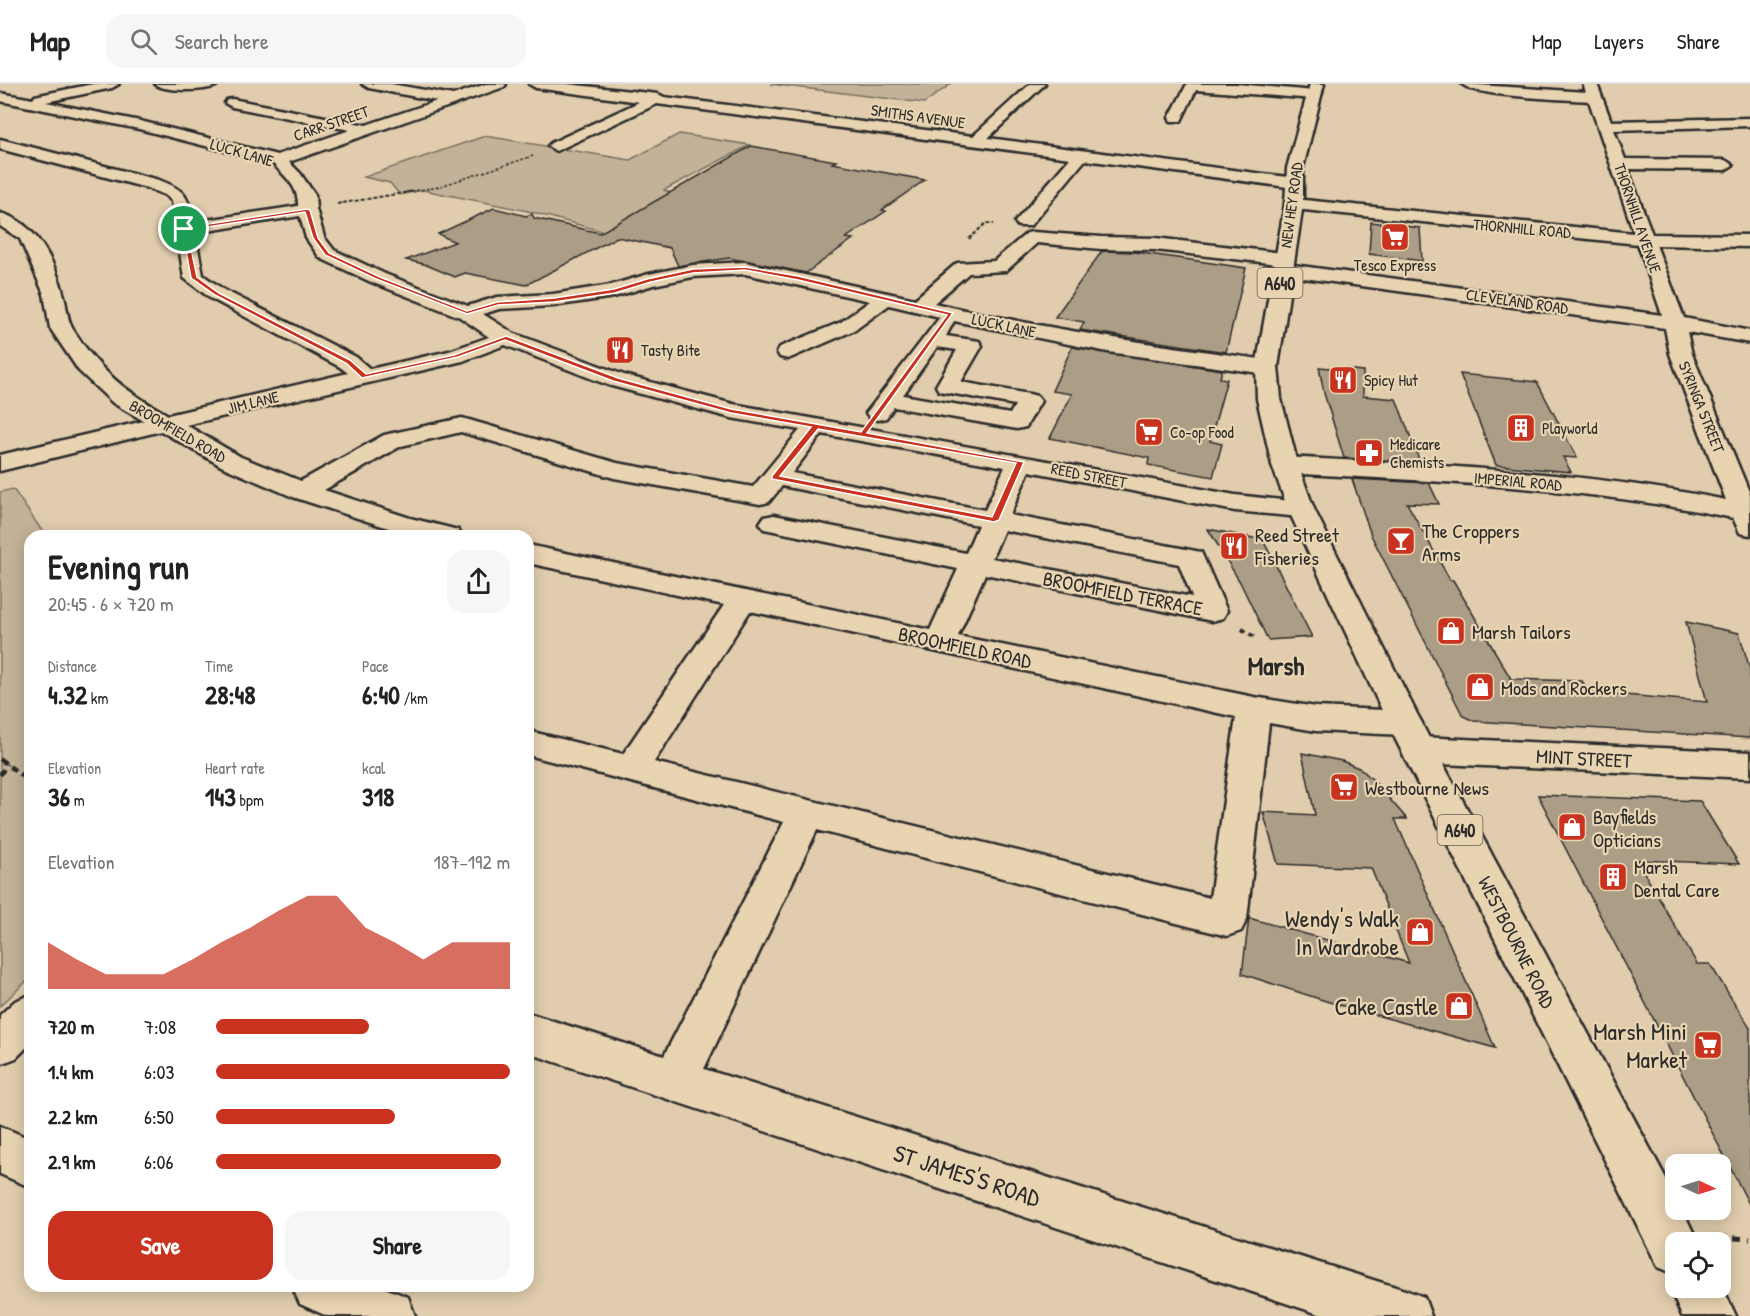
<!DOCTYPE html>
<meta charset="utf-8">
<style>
:root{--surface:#fff;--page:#f6f6f6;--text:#222;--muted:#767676;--line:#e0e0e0;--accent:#c8321e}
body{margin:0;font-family:"Patrick Hand",sans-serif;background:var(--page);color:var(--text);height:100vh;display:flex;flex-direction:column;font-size:22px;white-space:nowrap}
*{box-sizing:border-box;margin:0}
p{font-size:20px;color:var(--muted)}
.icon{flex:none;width:33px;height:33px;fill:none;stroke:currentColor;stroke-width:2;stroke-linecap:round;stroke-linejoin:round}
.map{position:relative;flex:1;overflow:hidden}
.panel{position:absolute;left:24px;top:446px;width:510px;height:762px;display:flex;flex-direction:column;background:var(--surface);border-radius:18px;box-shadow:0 3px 15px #0003}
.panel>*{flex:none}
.needle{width:39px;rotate:94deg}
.controls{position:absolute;left:1665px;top:1070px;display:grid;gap:12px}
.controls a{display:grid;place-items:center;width:66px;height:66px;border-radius:12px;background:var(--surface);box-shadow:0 3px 15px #0003;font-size:30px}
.pin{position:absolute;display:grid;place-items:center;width:51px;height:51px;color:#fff;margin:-26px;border:3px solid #fff;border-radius:50%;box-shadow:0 2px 6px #0007}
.round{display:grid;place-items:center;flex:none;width:63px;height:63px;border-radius:18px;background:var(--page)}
.head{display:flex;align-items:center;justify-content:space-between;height:102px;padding:0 24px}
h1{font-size:33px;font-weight:700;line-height:45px}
.stats{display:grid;grid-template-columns:repeat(3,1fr);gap:9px;height:102px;padding:6px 24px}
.stats div{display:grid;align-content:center}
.stats b{font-size:26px;font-weight:700}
.stats small{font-size:16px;font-weight:400}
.stats p{font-size:16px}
.chart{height:168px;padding:12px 24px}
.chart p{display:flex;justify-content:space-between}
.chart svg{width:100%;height:108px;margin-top:6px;fill:var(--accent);opacity:.7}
.primary-button{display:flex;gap:12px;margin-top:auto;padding:12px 24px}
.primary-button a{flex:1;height:69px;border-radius:18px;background:var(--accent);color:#fff;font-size:24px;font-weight:700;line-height:69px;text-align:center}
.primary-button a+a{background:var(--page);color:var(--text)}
ul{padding:0 24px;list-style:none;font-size:20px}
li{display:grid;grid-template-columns:96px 72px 1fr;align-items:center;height:45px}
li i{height:15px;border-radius:8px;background:var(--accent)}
header{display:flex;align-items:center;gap:36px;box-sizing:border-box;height:84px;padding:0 30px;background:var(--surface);border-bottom:2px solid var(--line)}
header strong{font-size:28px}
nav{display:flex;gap:33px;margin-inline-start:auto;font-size:21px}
.search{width:420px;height:54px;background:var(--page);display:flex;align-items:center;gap:15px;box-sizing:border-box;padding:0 21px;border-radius:18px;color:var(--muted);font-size:22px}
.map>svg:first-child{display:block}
</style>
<header>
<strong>Map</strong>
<div class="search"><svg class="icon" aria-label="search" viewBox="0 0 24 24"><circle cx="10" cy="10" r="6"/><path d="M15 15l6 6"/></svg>Search here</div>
<nav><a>Map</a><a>Layers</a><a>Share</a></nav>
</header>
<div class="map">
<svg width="1750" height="1232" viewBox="0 0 1750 1232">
<rect width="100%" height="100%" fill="#e1cdad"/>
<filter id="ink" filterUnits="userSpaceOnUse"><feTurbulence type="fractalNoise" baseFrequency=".0167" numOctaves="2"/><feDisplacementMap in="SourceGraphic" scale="12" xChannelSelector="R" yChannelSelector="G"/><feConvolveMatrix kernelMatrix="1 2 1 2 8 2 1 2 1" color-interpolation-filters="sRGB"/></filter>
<g filter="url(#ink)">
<g fill="#c3b297" stroke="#776e61" stroke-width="1.5">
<path d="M770 0H951L924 19Z"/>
<path d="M679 50 750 61 664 106 674 111 612 150 528 127 423 106 400 111 390 99 364 93 485 52 630 76Z"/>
<path d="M13 405 45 451 30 452V894L0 922V408Z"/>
</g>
<g fill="#ac9d86" stroke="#2b2b2b" stroke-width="1.5">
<path d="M751 62 836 77 832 79 925 96 882 126 886 127 846 154 853 155 806 189 729 174 678 182 670 164 617 153 526 201 465 189 455 193 424 180 406 176 455 158 438 150 494 124 526 132 532 130 534 134 600 149Z"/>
<path d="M1371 138 1420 144 1422 177 1369 170Z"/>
<path d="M1102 167 1135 168 1246 184 1226 268 1080 246 1084 238 1055 233Z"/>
<path d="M1072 263 1222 286 1220 294 1227 295 1210 357 1222 360 1213 393 1148 381 1149 374 1050 354 1072 310 1052 307Z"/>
<path d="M1319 283 1363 287V312L1396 315 1420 378 1344 374 1324 309Z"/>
<path d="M1460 290 1537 298 1577 374 1563 373 1571 388 1496 381Z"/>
<path d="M1352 395 1429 399 1439 420 1407 419 1450 496H1453L1511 595 1582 597 1589 608 1707 618 1686 538 1739 549 1750 585V654L1474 637 1463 632 1371 451Z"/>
<path d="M1208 445 1263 456 1312 553 1268 556 1240 498Z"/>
<path d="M1302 669 1342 677 1361 685 1373 696 1407 735H1395L1495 964 1329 918 1242 890 1249 834 1409 879 1371 784 1278 780 1263 728 1315 731Z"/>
<path d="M1538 711 1700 717 1739 780 1637 776 1697 880H1710L1750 944V1122Z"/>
</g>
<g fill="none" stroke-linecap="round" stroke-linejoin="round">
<g stroke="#2b2b2b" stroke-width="5">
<g id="minor">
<path d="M93 0H119L112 4 46 18 140 37 277 71 350 46 232 23 225 19 227 16 232 15 366 41 437 17 369 4 362 0H391L453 11 486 0H506L504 3 289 78 300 89 315 111 316 125 324 153 334 166 385 190 468 222 497 213 553 210 611 201 649 190 693 181 745 178 915 215 957 179 994 177 1027 149 1033 148 1101 153 1155 154 1283 169 1290 171 1292 175 1286 180 1662 231 1638 160 1294 125 1288 124 1285 120 1288 116 1294 115 1634 149 1589 17C1566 15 1475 13 1462 0L1586 8 1583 0H1597L1611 37 1750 34V42L1614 46 1625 75 1725 76 1733 81 1725 86 1628 85 1652 150 1750 151V163L1656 161 1684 234 1750 247V259L1687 248 1692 270 1750 410V451L1740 449 1733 434C1585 403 1435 397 1285 389L1276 386 1272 381 1276 376 1285 373C1432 381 1581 387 1726 416L1670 270 1665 244 1282 191 1275 189 1272 185 1278 180 1155 166 1101 165 1037 159 1006 187 969 189 934 219C1044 245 1155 261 1267 276L1275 278 1278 283 1275 288 1267 290 1108 268 954 237 946 252 979 257 982 262 961 298 1029 310 1037 312 1041 317 1026 343 1017 345 894 323 886 334 878 336 870 334 866 329 870 324 940 233 889 221 855 246 788 275 780 273 777 268 780 263 841 238 870 217 745 190 693 193 653 201 614 213 553 222 499 225 483 230 513 249 624 291 733 320 1235 411 1311 419 1314 425 1311 431 1301 433 1235 427 1029 387 1010 431 1201 468 1227 527 1223 534 1212 537 985 490 958 552 1254 613 1316 623 1405 627 1417 631 1422 639 1417 647 1405 651 1316 647 1269 639 1247 835 1241 847 1227 852 817 746 704 985 1405 1206 1424 1213 1431 1232H1325L528 969V929L664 972 784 738 528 671V647L623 670 724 521 528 479V461L930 546 958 485 774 447 764 445 760 439 764 433 774 431 966 469 978 441 782 402 769 418 760 420 614 394 461 348 401 362 324 406 410 434 458 446 462 452H413L293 413 223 383 161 347 0 387V371L144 337 113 319 79 287 50 244 44 210 20 155 0 142V129C36 138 55 178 64 212 67 223 67 237 74 247 101 289 125 307 168 331L348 289 340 283 210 214 184 194 172 117 165 111 147 104 0 65V55L159 96C185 106 188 111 193 138L298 122C299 103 285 92 272 79L139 45 0 17V9L33 15 35 12ZM300 132 306 154 320 174 371 198 460 233 489 253 449 267 370 285 356 273 224 206 203 191 195 149ZM505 261 608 301 731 334 800 346 753 403 617 379 462 334 384 351 301 397 241 373 186 341 463 277ZM937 263 957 266 936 302 939 307 1015 321 1010 330 903 311ZM822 350 1005 383 985 426 792 389ZM1004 446 1179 480 1192 513 992 474ZM750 527 1236 633 1210 814 654 678Z"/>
<path d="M155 0H219C210 8 164 8 155 0Z"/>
<path d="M529 0H567L658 10 664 13 973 52 1030 0H1045L988 54 1295 94 1303 99 1295 104 1085 76 1030 142H1018L1015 138 1070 74 657 20 556 67 548 62 551 59 639 18 536 4Z"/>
<path d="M1187 0H1237L1314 7 1321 11 1314 15 1196 6 1181 37H1171L1169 34Z"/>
<path d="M1419 653 1750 668V694L1419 679 1407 675 1402 666 1407 657Z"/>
<path d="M30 911V960L16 974 0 980V931L15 917Z"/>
<path d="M0 1042 30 1055V1103L0 1090Z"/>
<path d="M292 1202H379L408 1213 415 1232H327L300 1220Z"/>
</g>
</g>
<g stroke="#2b2b2b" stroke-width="5">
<path id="highway" d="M1310 0H1324L1303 84V120L1278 283 1281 315 1298 381 1314 425 1428 652 1676 1113V1125H1682L1698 1158H1676V1203H1720V1198L1736 1232H1682L1669 1203 1675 1190 1658 1183 1394 652 1288 425 1272 381 1257 315 1256 283 1285 120 1287 84Z"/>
</g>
<path stroke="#2b2b2b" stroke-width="1.5" stroke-dasharray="3 2" stroke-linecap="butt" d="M406 108 438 103 533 72"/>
<g stroke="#2b2b2b" stroke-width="2" stroke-dasharray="4 2" stroke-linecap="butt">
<path d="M337 120 415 107"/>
<path d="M969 155 986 139 994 140"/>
</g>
<path stroke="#2b2b2b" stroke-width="4" stroke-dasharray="5 4" stroke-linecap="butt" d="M1242 545 1256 554"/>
<g stroke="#2b2b2b" stroke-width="4.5" stroke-dasharray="7 5" stroke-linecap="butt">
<path d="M0 675 30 698"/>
<path d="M0 691 7 680"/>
</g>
<path stroke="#2b2b2b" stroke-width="5" stroke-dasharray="8 7" stroke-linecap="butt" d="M1719 1153 1750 1155"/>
<use href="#minor" fill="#e9d4b2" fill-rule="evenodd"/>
<use href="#highway" fill="#e9d4b2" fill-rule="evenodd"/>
</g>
</g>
<path fill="#c8321e" stroke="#fff" stroke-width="1.5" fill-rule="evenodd" d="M307 125 310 126 318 154 329 169 380 193 467 227 497 218 554 214 614 205 647 195 693 185 745 183 798 192 953 229 867 349 1024 378 999 436 994 438 772 395V392L811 343 731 329 613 297 505 256 458 273 362 294 346 279 215 211 191 194 182 144ZM305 128 313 154 325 171 376 195 467 230 498 221 554 218 615 209 651 198 693 189 745 186 798 196 947 231 861 348 731 325 618 294 506 252 454 271 366 290 350 276 219 209 197 193 187 146ZM818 345 1016 379 992 433 780 392Z"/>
<defs>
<g id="supermarket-square" transform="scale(1.5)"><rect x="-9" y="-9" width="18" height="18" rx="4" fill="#c8321e" stroke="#e9d4b2"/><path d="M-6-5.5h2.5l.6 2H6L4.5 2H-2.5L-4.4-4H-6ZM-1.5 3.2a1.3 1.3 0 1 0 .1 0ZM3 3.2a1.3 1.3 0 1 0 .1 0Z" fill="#fff"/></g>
<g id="restaurant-square" transform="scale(1.5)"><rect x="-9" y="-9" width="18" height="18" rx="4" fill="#c8321e" stroke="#e9d4b2"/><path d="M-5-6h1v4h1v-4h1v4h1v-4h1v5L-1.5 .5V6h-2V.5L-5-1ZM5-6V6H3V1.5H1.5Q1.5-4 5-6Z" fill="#fff"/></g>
<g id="building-square" transform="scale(1.5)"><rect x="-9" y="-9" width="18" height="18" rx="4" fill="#c8321e" stroke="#e9d4b2"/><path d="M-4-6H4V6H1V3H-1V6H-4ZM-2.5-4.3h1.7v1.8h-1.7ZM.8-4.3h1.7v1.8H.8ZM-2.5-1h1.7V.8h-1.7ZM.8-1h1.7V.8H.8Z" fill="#fff"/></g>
<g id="pharmacy-square" transform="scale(1.5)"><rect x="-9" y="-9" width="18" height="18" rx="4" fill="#c8321e" stroke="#e9d4b2"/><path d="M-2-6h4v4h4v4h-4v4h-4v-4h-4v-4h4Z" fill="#fff"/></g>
<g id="bar-square" transform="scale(1.5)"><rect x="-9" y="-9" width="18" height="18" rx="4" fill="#c8321e" stroke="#e9d4b2"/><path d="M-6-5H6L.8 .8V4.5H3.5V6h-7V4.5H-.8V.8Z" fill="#fff"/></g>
<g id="shop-square" transform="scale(1.5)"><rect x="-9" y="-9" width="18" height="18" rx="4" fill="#c8321e" stroke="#e9d4b2"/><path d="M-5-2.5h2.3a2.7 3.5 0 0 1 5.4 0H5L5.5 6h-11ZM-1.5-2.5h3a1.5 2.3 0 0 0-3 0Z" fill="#fff"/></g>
</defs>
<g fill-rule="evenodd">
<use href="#supermarket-square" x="1395" y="153"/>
<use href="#restaurant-square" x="620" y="266"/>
<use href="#restaurant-square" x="1343" y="296"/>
<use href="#building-square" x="1521" y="344"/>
<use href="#supermarket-square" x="1149" y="348"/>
<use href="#pharmacy-square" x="1369" y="369"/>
<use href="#bar-square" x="1401" y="457"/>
<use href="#restaurant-square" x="1234" y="462"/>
<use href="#shop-square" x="1451" y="547"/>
<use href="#shop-square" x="1480" y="603"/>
<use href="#supermarket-square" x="1344" y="703"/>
<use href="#shop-square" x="1572" y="743"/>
<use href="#building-square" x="1613" y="793"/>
<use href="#shop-square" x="1420" y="848"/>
<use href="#shop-square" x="1459" y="922"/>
<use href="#supermarket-square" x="1708" y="961"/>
</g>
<g text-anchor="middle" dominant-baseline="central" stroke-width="4.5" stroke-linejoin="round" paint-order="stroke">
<g font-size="16" fill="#2b2b2b" stroke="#e9d4b2">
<text transform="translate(918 32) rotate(8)">SMITHS AVENUE</text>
<text transform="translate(331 39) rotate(-19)">CARR STREET</text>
<text transform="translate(242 68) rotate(16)">LUCK LANE</text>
<text transform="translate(1291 121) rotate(-82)">NEW HEY ROAD</text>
<text transform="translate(1638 134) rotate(71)">THORNHILL AVENUE</text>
<text transform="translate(1522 144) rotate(5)">THORNHILL ROAD</text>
<text transform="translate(1517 217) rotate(8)">CLEVELAND ROAD</text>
<text transform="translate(1004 241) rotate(12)">LUCK LANE</text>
<text transform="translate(253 318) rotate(-14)">JIM LANE</text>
<text transform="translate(1702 323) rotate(68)">SYRINGA STREET</text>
<text transform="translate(178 347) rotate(30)">BROOMFIELD ROAD</text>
<text transform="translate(1089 391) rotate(11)">REED STREET</text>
<text transform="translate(1518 397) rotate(5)">IMPERIAL ROAD</text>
</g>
<g font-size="16" fill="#2b2b2b" stroke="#e9d4b2" text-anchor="start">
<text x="1395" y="181" text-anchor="middle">Tesco Express</text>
<text x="641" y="266">Tasty Bite</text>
<text x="1364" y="296">Spicy Hut</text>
<text x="1542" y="344">Playworld</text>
<text x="1170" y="348">Co-op Food</text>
<text x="1390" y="360">Medicare<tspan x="1390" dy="18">Chemists</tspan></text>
</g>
<g fill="#e9d4b2" stroke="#645e54" stroke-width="1.5">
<rect x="1257.5" y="184" width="45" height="30" rx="4.5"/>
<rect x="1437.5" y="731" width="45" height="30" rx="4.5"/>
</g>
<g font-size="18" font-weight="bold" fill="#2b2b2b">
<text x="1280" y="199">A640</text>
<text x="1460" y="746">A640</text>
</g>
<g font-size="20" fill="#2b2b2b" stroke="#e9d4b2" text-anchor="start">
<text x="1422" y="446">The Croppers<tspan x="1422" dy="23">Arms</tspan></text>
<text x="1255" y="450">Reed Street<tspan x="1255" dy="23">Fisheries</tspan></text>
<text x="1472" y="547">Marsh Tailors</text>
<text x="1501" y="603">Mods and Rockers</text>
<text x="1365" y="703">Westbourne News</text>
<text x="1593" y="732">Bayfields<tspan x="1593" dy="23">Opticians</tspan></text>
<text x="1634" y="782">Marsh<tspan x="1634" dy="23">Dental Care</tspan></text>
</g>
<g font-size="20" fill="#2b2b2b" stroke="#e9d4b2">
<text transform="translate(1123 509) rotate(11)">BROOMFIELD TERRACE</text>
<text transform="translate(965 563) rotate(12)">BROOMFIELD ROAD</text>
<text transform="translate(1584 674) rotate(3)">MINT STREET</text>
<text transform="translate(1517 858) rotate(63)">WESTBOURNE ROAD</text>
</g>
<g font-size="24" fill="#2b2b2b" stroke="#e9d4b2" text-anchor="end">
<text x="1399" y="834">Wendy's Walk<tspan x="1399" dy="28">In Wardrobe</tspan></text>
<text x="1438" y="922">Cake Castle</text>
<text x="1687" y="947">Marsh Mini<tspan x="1687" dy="28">Market</tspan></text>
</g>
<g font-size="24" fill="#2b2b2b" stroke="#e9d4b2">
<text transform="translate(967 1091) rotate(18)">ST JAMES'S ROAD</text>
</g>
<g font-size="26" font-weight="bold" fill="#2b2b2b" stroke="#e9d4b2">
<text x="1276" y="581">Marsh</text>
</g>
</g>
</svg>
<div class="controls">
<a><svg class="needle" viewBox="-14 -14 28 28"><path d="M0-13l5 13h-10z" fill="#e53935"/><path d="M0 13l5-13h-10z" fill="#767676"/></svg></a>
<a><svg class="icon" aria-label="locate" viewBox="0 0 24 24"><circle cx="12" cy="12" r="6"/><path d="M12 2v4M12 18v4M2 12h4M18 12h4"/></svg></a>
</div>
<div class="pin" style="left:184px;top:145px;background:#1e9e55"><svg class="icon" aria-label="arrive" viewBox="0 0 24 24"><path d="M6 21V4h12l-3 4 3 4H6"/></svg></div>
<section class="panel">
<div class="head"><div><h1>Evening run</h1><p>20:45 · 6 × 720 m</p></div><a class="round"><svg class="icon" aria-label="share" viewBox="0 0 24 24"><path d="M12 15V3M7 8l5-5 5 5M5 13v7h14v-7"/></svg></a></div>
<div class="stats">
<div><p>Distance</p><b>4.32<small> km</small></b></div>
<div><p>Time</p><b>28:48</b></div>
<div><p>Pace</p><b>6:40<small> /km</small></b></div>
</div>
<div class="stats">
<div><p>Elevation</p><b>36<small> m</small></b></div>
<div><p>Heart rate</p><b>143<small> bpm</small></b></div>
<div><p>kcal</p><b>318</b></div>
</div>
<div class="chart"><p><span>Elevation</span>187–192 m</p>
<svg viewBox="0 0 160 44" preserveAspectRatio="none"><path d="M0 44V25L10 32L20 38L30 38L40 38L50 32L60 25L70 19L80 12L90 6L100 6L110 19L120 25L130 32L140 25L150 25L160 25V44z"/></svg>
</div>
<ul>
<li><b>720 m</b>7:08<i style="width:52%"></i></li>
<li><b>1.4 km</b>6:03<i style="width:100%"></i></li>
<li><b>2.2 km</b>6:50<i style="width:61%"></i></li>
<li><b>2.9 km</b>6:06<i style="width:97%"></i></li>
</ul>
<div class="primary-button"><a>Save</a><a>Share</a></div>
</section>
</div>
